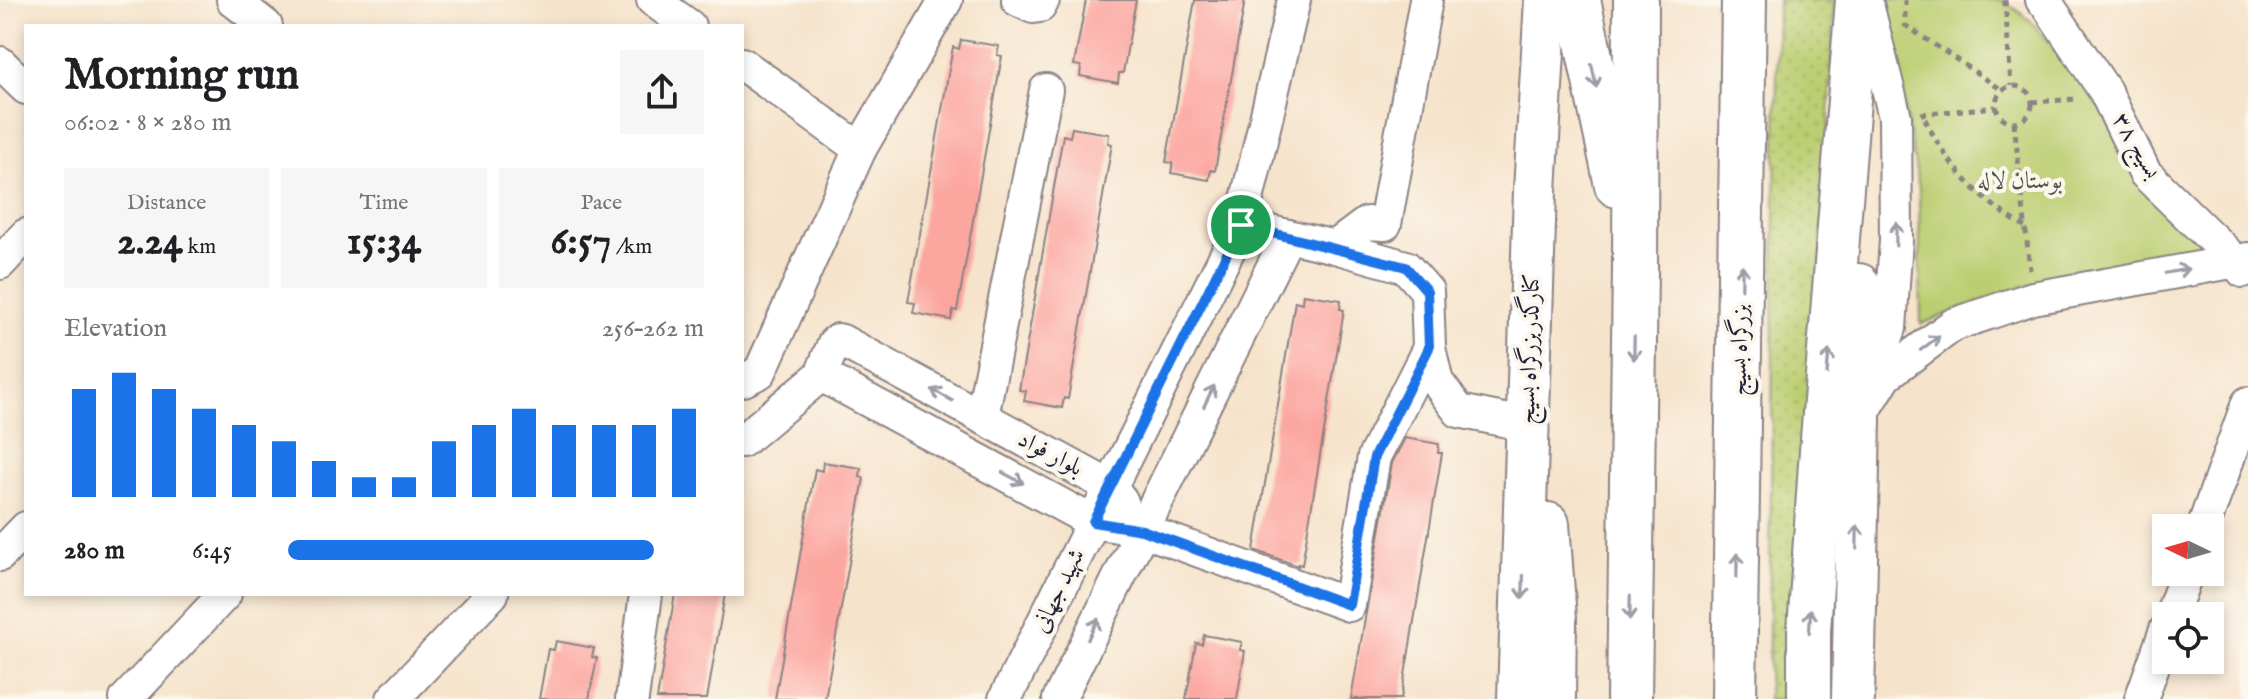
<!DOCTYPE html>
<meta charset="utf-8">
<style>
:root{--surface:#fff;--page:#f6f6f6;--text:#202124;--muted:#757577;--accent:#1a73e8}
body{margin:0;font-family:"IM FELL English",Amiri,serif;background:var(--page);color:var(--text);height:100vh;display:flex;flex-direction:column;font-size:30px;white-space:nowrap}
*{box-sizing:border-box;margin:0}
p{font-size:26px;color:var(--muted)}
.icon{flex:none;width:44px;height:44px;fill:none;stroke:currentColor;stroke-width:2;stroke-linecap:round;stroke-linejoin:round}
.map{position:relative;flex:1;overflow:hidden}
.details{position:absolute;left:24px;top:24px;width:720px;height:572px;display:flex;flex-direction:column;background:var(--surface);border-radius:0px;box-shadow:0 4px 12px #0003}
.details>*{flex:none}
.needle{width:52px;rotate:275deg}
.controls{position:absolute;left:2152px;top:514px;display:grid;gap:16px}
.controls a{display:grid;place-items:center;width:72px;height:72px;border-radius:0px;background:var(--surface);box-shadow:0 4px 12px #0003;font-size:40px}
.pin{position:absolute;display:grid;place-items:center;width:68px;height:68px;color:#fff;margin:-34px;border:4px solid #fff;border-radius:50%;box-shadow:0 2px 8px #0007}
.round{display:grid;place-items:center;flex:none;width:84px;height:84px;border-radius:0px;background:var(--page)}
.overview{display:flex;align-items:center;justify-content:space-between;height:136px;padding:0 40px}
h1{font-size:44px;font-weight:700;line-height:60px}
.metrics{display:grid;grid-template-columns:repeat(3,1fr);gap:12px;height:136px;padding:8px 40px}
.metrics div{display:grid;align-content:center;border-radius:0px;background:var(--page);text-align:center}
.metrics b{font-size:40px;font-weight:700}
.metrics small{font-size:22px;font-weight:400}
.metrics p{font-size:22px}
.chart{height:224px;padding:16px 40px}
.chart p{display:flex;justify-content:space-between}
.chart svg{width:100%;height:144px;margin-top:8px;stroke:var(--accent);stroke-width:6}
ul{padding:0 40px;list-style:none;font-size:26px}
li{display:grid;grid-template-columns:128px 96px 1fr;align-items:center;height:60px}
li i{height:20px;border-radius:10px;background:var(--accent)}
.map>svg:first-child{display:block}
</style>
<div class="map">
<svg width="2248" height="699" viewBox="0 0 2248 699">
<defs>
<pattern id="grass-dots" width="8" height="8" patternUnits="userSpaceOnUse" patternTransform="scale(2)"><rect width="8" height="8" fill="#bbce71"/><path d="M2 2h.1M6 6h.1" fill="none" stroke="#a0b163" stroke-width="1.8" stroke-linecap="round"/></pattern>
</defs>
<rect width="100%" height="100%" fill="#fbf7ec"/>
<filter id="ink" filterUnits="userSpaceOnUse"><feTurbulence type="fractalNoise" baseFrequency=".0125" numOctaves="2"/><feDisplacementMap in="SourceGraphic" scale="16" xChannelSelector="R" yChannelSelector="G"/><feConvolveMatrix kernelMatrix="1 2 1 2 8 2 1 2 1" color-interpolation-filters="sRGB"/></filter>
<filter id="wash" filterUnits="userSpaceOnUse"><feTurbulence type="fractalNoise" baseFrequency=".006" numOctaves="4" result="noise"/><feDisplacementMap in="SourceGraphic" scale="32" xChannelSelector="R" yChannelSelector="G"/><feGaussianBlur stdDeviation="1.8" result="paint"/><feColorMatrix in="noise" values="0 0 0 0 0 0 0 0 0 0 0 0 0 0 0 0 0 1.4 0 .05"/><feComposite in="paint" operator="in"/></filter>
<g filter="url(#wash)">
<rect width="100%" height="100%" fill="#f6e3cb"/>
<path fill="url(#grass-dots)" stroke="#6e7856" stroke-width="2" d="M1778 0H1834L1833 44 1795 699H1768Z"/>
<path fill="#bbce71" stroke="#6e7856" stroke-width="2" d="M1886 0H2002L2030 20 2082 82 2211 248 2016 288 1921 324 1919 188Z"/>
<g id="blocks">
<g fill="#fca6a0">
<path d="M1086 0H1136L1123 73H1119L1118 83 1080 76 1081 66 1074 65Z"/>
<path d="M1195 0H1245L1215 171 1211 170 1209 180 1171 173 1173 163 1166 162Z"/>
<path d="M961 40 999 46 997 55 1002 56 957 311 953 310 951 320 913 313 915 303 908 302 953 47 959 49Z"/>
<path d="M1072 128 1109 134 1108 143 1112 144 1068 399 1064 398 1062 408 1024 401 1026 391 1019 390 1063 135 1070 137Z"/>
<path d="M1303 294 1341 300 1340 309 1344 310 1302 565 1298 564V566L1254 550 1295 301 1302 303Z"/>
<path d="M1405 438 1439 444 1438 453H1442L1401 699H1351L1392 463Z"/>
<path d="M823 462 861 468 860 477 864 478 825 699H775L815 469 822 471Z"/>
<path d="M675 594H725L707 699H657Z"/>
<path d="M1204 635 1242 642 1240 650 1245 651 1237 699H1186L1196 643 1202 644Z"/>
<path d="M556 641 594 648 592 657 597 658 589 699H539L548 649 554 650Z"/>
</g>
</g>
</g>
<g filter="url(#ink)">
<use href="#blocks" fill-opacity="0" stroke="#8c8283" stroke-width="2"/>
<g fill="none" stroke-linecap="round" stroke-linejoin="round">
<g stroke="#8c8283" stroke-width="36">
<g id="minor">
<path d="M233 0 266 26"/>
<path d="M653 0 689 26"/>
<path d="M1018 0 1033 7 1040 6 1043 0"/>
<path d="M1866 0 1895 117 1896 240 1890 328 1869 389"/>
<path d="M2042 0 2047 4 2105 91 2145 173 2234 260 2243 271"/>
<path d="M0 63 26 88"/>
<path d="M742 64 860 149"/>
<path d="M1241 225 1335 247 1406 267 1427 291 1429 348 1437 382 1459 411 1528 425"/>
<path d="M1335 247 1367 223 1385 224 1426 0"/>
<path d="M0 263 26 235"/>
<path d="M821 375 1093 522 1142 530 1349 605 1374 457 1429 348"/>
<path d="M744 380 760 372 860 149 946 0"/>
<path d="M982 417 1046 90"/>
<path d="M1859 419 1886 375 1953 325 2033 298 2248 259"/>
<path d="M742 441 821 375 834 343 838 340 842 341 1111 487 1122 502"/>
<path d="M2203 528 2248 403"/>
<path d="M0 555 26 528"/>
<path d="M2171 616 2187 572"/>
<path d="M126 699 225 594"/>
<path d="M393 699 492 594"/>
<path d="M632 699 646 594"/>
<path d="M1005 699 1241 225 1294 0"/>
<path d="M1059 699 1288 236"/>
<path d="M2141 699 2166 630"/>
</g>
</g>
<g stroke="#8c8283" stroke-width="46">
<g id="major">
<path d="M1548 524 1555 619 1554 699"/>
<path d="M1519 699 1535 191 1546 0"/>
<path d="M1809 699V631L1820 464 1857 0"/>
<path d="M1853 699 1859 419V285"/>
</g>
</g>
<g stroke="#8c8283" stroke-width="48">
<g id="highway">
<path d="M1578 0 1617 185"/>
<path d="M1629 699 1635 270 1636 0"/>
<path d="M1734 699 1744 0"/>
</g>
</g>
<g stroke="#8c8283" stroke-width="5" stroke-dasharray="6 6" stroke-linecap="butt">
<path d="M1905 0V25L2002 90"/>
<path d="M2005 0 2011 86"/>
<circle cx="2014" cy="104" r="18"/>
<path d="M2032 102 2077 99"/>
<path d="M1921 114 1996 107"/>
<path d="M1925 119C1947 166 1980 200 2025 227"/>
<path d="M2014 122 2030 270"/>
</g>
<use href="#minor" stroke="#fff" stroke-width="32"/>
<use href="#major" stroke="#fff" stroke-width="42"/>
<use href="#highway" stroke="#fff" stroke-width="44"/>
</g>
<defs><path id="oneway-shaft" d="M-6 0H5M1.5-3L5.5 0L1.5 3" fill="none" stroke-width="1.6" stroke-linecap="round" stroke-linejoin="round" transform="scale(2)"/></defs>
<g stroke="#9c9ca7">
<use href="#oneway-shaft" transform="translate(1594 76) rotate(78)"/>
<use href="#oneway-shaft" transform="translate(1896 234) rotate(-89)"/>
<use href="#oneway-shaft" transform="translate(2177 271) rotate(-11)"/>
<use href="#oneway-shaft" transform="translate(1742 277) rotate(-89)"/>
<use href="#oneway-shaft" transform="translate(1930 343) rotate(-37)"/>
<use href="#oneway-shaft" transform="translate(1634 348) rotate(91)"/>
<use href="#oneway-shaft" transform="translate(1828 362) rotate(-85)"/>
<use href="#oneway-shaft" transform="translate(942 395) rotate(-151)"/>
<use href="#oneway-shaft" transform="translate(1209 396) rotate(-64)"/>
<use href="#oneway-shaft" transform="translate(1013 478) rotate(28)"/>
<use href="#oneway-shaft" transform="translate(1857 537) rotate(-89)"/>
<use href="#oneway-shaft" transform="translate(1737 565) rotate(-89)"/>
<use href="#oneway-shaft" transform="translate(1523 587) rotate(92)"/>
<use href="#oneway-shaft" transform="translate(1630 608) rotate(91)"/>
<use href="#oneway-shaft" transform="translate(1810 621) rotate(-87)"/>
<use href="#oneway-shaft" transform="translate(1093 629) rotate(-64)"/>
</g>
</g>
<g fill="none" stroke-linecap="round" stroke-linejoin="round" filter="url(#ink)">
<g stroke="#fff" stroke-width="16">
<path id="route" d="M1241 225 1406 267 1427 291 1429 348 1374 457 1349 605 1142 530 1093 522Z"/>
</g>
<use href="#route" stroke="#1a73e8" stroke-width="10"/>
</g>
<g text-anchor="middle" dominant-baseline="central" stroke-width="8" stroke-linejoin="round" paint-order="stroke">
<g font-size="24" fill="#22223b" stroke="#fbf7ec">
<text transform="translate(2136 146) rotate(60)">بسیج ۳۸</text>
<text transform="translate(1530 349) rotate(-88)">کنارگذربزرگراه بسیج</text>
<text transform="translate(1740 350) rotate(-89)">بزرگراه بسیج</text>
<text transform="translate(1050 454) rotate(28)">بلوار فواد</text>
<text transform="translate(1059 591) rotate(-64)">شهید جهانی</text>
</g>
<g font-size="24" fill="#50564b" stroke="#fbf7ec">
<text x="2020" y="181">بوستان لاله</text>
</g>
</g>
</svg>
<div class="controls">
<a><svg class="needle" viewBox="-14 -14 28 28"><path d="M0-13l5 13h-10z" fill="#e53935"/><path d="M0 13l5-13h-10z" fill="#757577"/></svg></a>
<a><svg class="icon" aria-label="locate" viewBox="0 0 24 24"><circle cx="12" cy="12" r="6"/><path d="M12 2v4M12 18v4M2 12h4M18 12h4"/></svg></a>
</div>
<div class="pin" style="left:1241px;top:225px;background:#1e9e55"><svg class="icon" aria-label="arrive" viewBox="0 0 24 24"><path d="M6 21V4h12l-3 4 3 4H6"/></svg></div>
<section class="details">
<div class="overview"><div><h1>Morning run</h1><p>06:02 · 8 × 280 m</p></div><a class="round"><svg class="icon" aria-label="share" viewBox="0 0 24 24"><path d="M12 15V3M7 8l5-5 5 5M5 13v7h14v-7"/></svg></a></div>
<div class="metrics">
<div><p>Distance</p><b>2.24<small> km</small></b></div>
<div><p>Time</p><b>15:34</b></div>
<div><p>Pace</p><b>6:57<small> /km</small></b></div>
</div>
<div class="chart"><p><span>Elevation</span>256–262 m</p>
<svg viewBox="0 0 160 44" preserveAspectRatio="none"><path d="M5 44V11M15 44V6M25 44V11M35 44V17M45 44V22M55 44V27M65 44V33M75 44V38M85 44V38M95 44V27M105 44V22M115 44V17M125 44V22M135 44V22M145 44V22M155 44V17"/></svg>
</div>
<ul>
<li><b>280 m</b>6:45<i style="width:88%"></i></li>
</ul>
</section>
</div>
